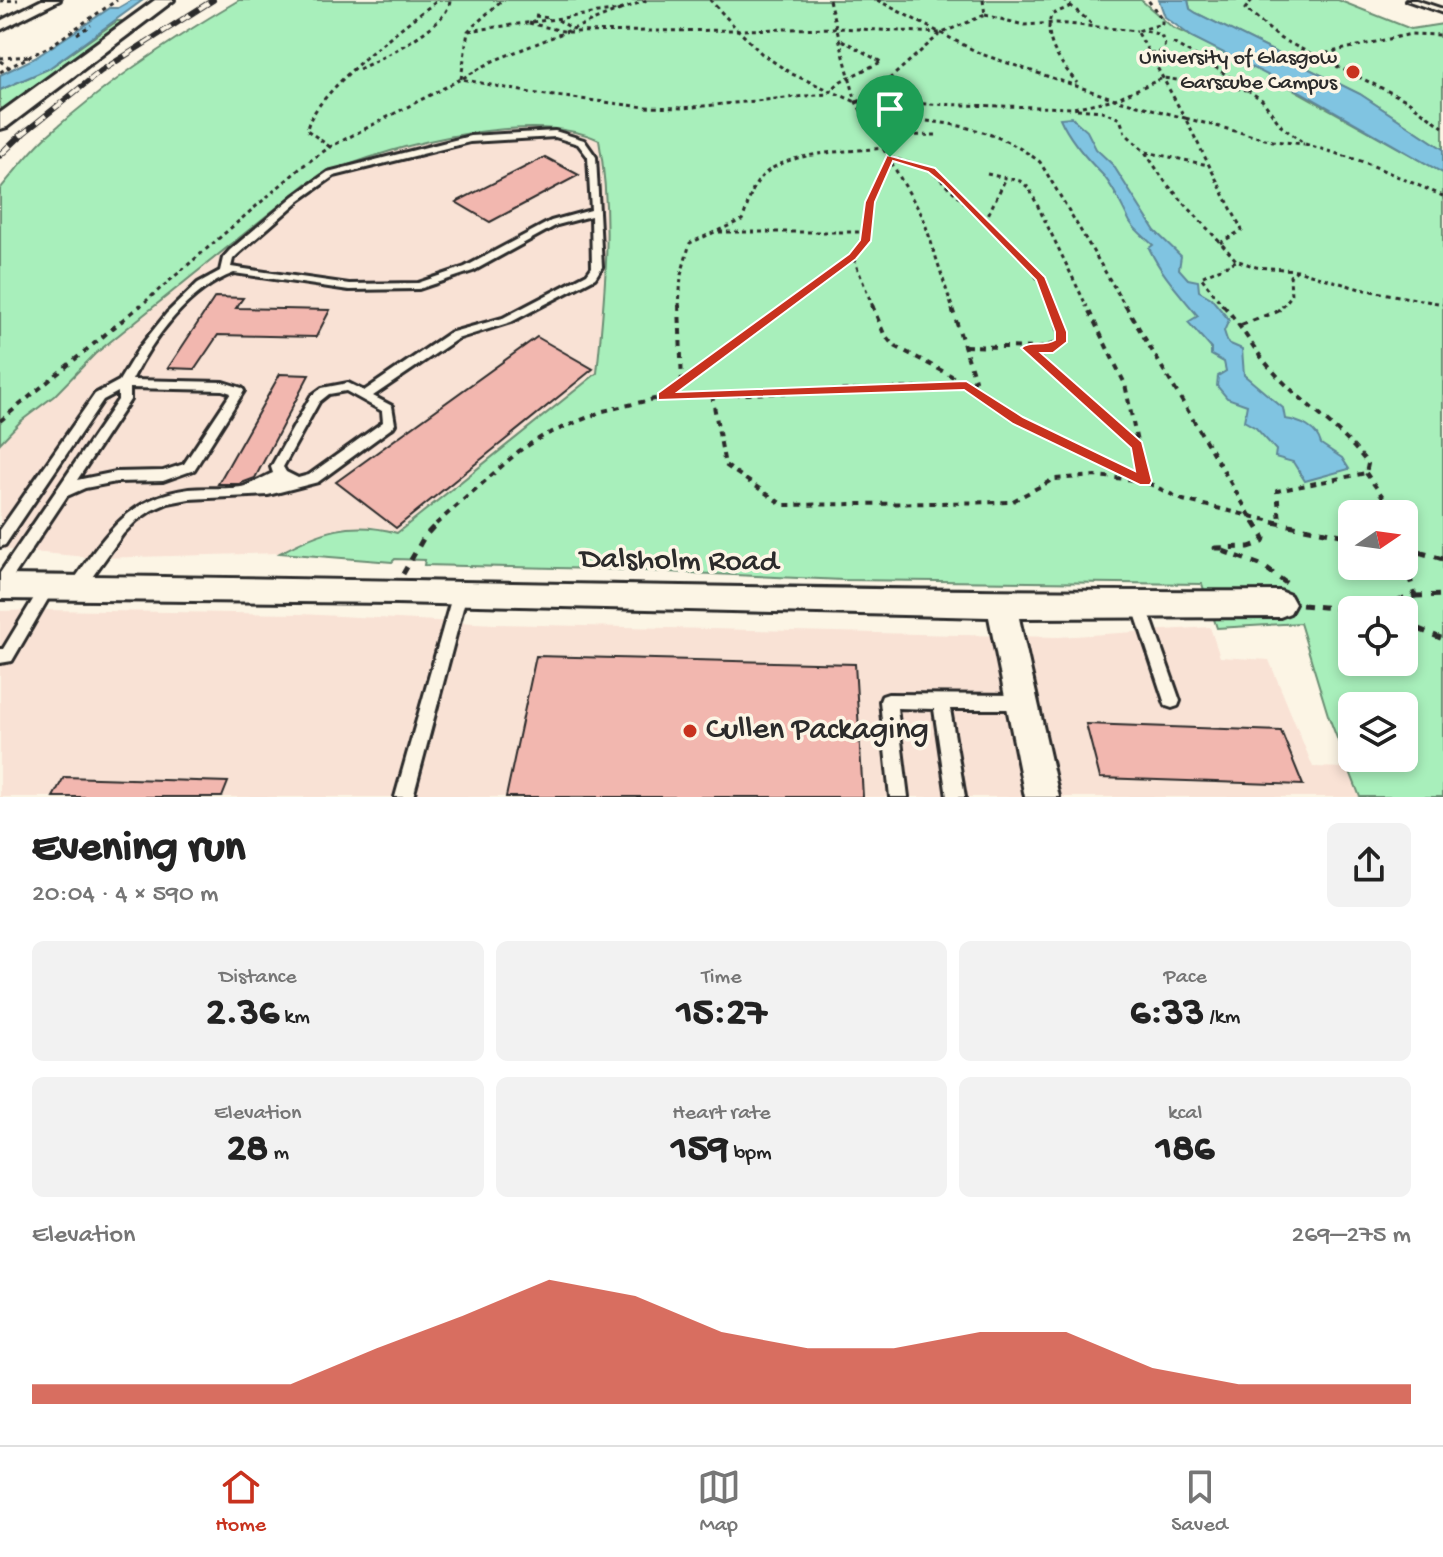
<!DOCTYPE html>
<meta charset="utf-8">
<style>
:root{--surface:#fff;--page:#f2f2f2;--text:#222;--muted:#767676;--line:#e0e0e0;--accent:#c8321e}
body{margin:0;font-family:"Gochi Hand",sans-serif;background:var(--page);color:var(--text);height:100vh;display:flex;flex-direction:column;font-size:30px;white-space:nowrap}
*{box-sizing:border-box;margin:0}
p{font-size:26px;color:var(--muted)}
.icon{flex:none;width:44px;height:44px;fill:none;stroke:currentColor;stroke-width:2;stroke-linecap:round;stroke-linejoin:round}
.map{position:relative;height:797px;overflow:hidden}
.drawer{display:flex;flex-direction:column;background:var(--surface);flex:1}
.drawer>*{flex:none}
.needle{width:52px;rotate:77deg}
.tools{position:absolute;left:1338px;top:500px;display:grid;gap:16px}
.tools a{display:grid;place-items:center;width:80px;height:80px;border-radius:12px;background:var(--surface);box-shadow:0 4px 12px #0003;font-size:40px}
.pin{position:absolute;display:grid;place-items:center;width:68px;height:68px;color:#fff;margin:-82px -34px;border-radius:50% 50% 50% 0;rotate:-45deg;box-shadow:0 0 8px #0007}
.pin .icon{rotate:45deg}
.round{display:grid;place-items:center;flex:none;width:84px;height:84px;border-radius:12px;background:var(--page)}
.overview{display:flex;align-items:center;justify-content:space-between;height:136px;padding:0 32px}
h1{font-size:44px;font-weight:700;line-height:60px}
.stats{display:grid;grid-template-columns:repeat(3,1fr);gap:12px;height:136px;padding:8px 32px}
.stats div{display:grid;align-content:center;border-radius:12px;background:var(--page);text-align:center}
.stats b{font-size:40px;font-weight:700}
.stats small{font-size:22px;font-weight:400}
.stats p{font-size:22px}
.chart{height:224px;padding:16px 32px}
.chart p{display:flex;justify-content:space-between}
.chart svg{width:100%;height:144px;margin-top:8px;fill:var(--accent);opacity:.7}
.tab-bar{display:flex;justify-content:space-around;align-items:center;height:112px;border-top:2px solid var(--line);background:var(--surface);font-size:22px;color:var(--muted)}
.tab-bar a{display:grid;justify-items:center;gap:4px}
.tab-bar .selected{color:var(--accent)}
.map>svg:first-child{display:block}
</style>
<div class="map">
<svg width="1443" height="797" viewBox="0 0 1443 797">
<rect width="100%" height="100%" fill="#fcf5e5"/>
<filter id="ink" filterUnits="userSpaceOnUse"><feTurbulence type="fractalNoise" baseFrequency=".0125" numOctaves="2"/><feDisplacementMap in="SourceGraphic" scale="16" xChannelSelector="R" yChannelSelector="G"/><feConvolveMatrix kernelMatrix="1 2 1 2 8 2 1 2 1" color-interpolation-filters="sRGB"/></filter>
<g filter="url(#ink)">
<g fill="#f9e2d5">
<path d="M543 128 580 130 605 142 617 196 607 365 397 533 375 527 306 538 280 553 97 558 0 549V443L21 421 54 396 115 333 309 176 345 161 462 131Z"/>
<path d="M45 610 300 614 495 624 959 635 1059 637 1210 627 1220 657 1269 660 1313 767 1348 768 1360 797H0V611Z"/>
</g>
<g fill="#a8efbb" stroke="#6a8d73" stroke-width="2" fill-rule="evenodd">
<path d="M239 0H1141L1173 28 1241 60 1443 173V797H1360L1328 715 1300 623 1217 628 1202 584 843 580 602 569 424 565 425 560 395 559 392 562 280 553C320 531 352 520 397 533L597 373C605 294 613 218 599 140 530 107 370 149 306 184L95 354 54 396 21 421 0 443V189C16 170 31 150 49 134 107 82 172 39 239 0ZM1352 514H1404V566H1352ZM1352 610H1404V662H1352ZM1352 706H1404V758H1352Z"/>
<path d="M1188 0H1338L1411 29 1443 24 1440 37 1443 39V149L1360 94 1196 13 1190 9Z"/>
<path d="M117 21H126L0 112V90L48 69Z"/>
</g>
<g fill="#80c4e1" stroke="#5e8798" stroke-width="2">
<path d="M132 0H143L48 69 0 90V75L35 58 110 8H118Z"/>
<path d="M1159 0H1188L1190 9 1196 13 1360 94 1443 149V173L1299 91 1192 37 1165 17Z"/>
<path d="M1071 117 1087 131 1096 149 1113 165 1155 231 1181 256 1179 269 1188 279 1198 281 1199 291 1211 298 1229 320 1224 331 1228 343 1242 349 1244 375 1283 408 1285 419C1300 421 1317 428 1321 444L1342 458 1349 469 1305 481 1293 462 1275 457 1276 450 1256 428 1244 421 1247 405 1227 398 1217 386 1218 376 1226 371 1224 362 1211 355V348L1188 322 1198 316C1180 294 1161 274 1149 248L1153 245C1146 238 1135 230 1130 222 1122 207 1113 185 1101 173 1085 157 1069 139 1060 118Z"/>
</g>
<g fill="#f2b7af" stroke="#2b2b2b" stroke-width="2">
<path d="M545 157 579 175 490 222 456 202Z"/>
<path d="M215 297 243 298 236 308 330 310 316 337 218 335 195 369 168 368Z"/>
<path d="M537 337 593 369 396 528 336 482Z"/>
<path d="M280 374 309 375 255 478 239 484H218Z"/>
<path d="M536 656 855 664 863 797H506Z"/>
<path d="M1086 724 1281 731 1303 785 1100 778Z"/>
<path d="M64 777 228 782 222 797H53Z"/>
</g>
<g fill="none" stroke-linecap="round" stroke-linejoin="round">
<g stroke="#2b2b2b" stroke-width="6">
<g id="service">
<path d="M1406 0H1416L1443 9V13Z"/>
<path d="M555 131 584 140 596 157 602 267 595 278 511 322 457 339 373 396 392 406 395 424 393 427 318 482 268 495 189 499 168 503 152 510 137 520 123 534 82 591 77 593 72 591 70 587 72 583C104 536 128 497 189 489 205 487 232 490 245 486 254 483 264 477 273 473L271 467 311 396 322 388 348 383 364 391 449 333 503 318 587 274 592 267 591 216 557 225 473 271 419 289 349 290 234 273C188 290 153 338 132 380L223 382 242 388 244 391 194 470 163 481 116 482 85 488 67 496 5 589 0 591V573L118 400V392L103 400 5 545 0 547V530L95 394 119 381 139 348 167 313 198 283 220 271 223 258 230 250 294 196 328 172 470 136ZM555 137 578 144 588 157 591 210 551 221 465 267 418 283 349 284 231 267 233 259 238 254 300 200 334 176 470 142ZM130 388 222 390 231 393 184 464 163 471 116 472 77 480 130 400ZM346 391 382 411 383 422 309 475 298 478 286 472 283 467 319 402 329 394Z"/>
<path d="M48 581 53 583 55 587 12 661 0 663V649H3L43 583Z"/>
<path d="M460 587 465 589 467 593 413 797H395L453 593 455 589Z"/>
<path d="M1139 598 1144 600 1146 604 1180 701 1178 706 1172 708 1166 706 1164 701 1132 604 1134 600Z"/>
<path d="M888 694 1021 695 1027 697 1029 702 1027 707 1021 709H950L965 797H947L934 709 897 708 908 797H890L880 701 882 696Z"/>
</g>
</g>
<g stroke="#2b2b2b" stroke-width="6">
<g id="minor">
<path d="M42 0H60L0 30V21Z"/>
<path d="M0 575C427 579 853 593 1280 591L1290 595 1295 604 1290 613 1280 617 1019 618 1059 797H1025L989 617 396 603 0 599Z"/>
</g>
</g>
<g stroke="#2b2b2b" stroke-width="6">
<path id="tertiary" d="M155 0H174L7 127 0 129V113Z"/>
</g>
<g stroke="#2b2b2b" stroke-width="3" stroke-dasharray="4 4" stroke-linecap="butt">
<path d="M829 0 856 102 923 217 952 307"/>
<path d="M877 0 981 54 1115 99 1185 118 1137 31 1162 24V19L1148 0"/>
<path d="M983 0 985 15 942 33 837 28 738 30 762 54 792 74 856 102 1073 108 1115 99 1163 78 1248 90"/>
<path d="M1064 0 1092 24"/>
<path d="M1252 0 1245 9 1281 39 1408 101 1443 127"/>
<path d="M0 1 18 0"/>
<path d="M1071 6 1051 15C1043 42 1061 63 1077 83"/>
<path d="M620 10 647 0"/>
<path d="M985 15 1024 25 1057 23 1137 31"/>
<path d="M535 16 549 18"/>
<path d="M558 20 573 29"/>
<path d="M529 23 567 32 738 30 710 0"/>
<path d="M1146 31 1161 35 1165 45"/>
<path d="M77 34 91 25"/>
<path d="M842 40 881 62"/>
<path d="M1173 43 1215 67 1262 100 1282 127 1305 144 1364 162 1443 196"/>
<path d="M1150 53 1160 52 1165 45"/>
<path d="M0 58 31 56"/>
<path d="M1319 58 1327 53 1411 34 1443 35"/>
<path d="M0 61 10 68"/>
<path d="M359 69C380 59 450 25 450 0"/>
<path d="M0 72 50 46 117 0"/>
<path d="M463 78 493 61 620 10 468 31"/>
<path d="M461 79 468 31 502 0"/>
<path d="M857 102 869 97 940 34"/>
<path d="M1077 109 1102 111 1120 119 1125 133 1145 152 1166 183 1236 260 1256 267 1297 270 1360 289 1443 304"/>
<path d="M863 117C928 120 987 121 1040 162L1126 307"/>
<path d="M876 136 937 135"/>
<path d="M330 147 307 130C310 97 409 20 439 0"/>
<path d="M1146 152 1208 165"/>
<path d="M890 157 931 170 1029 264 1054 307"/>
<path d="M987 174 1020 181 1029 188 1087 307"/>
<path d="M985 221 1006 178"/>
<path d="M719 232H866"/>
<path d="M1220 243 1242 230 1185 118 1273 141 1304 144"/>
<path d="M139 307 304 165 330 147 461 79 531 93 645 107 683 108 827 94 841 81 881 62"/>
<path d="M679 307 681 275 690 243 742 220C748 207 750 191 759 180 781 150 850 152 884 148"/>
<path d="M785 307 853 257"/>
<path d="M873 307 853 257 866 241 870 202 890 157"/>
<path d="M1224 307 1201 277 1236 261"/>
<path d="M1282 307 1291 296 1290 276 1297 270"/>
</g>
<g stroke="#2b2b2b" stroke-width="4" stroke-dasharray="6 6" stroke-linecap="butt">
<path d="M679 305 682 383"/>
<path d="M872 305 884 334 893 345 950 375 1018 420 1183 500 1284 524"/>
<path d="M1125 305 1255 524"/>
<path d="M1223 305C1241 325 1253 349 1271 369 1301 403 1340 427 1368 464L1366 473 1277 491 1280 521"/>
<path d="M1241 325 1278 311 1283 305"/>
<path d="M965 346 1040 348 1061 342 1053 305"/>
<path d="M1029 349 1136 444"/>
<path d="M665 395 788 305"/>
<path d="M712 395 725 465 783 505 1011 502 1054 479 1096 476 1145 481 1125 384 1086 305"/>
<path d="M0 421 141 305"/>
<path d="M1366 473 1395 514"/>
<path d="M436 524 519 451 543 436 603 411 663 397 966 386 975 380 951 305"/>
</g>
<g stroke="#2b2b2b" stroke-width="5" stroke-dasharray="8 8" stroke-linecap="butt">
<path d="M1254 522 1264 538 1263 542 1249 547 1215 548 1263 566 1286 583"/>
<path d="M1273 522 1352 537"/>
<path d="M1404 548 1443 559"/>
<path d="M403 574 424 537 438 522"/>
<path d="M1415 596 1443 595"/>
<path d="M1302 605 1355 610"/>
<path d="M1366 610 1415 596 1404 558"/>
<path d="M1404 623 1443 639"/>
</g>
<use href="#service" fill="#fcf5e5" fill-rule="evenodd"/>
<use href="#minor" fill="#fcf5e5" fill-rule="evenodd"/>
<use href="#tertiary" fill="#fcf5e5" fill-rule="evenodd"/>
<g stroke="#2b2b2b" stroke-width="6">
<path id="rail-far1" d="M20 136 101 71 213 0"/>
</g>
<g stroke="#2b2b2b" stroke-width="7">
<path id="rail" d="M0 155 22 134"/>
</g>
<use href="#rail-far1" stroke="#fcf5e5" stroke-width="4" stroke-dasharray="11" stroke-linecap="butt"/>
<use href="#rail" stroke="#fcf5e5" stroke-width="5" stroke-dasharray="14" stroke-linecap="butt"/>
</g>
</g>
<path fill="#c8321e" stroke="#fff" stroke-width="2" fill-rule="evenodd" d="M887 155 935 168 1045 277 1067 332V342L1053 353H1041L1142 442 1152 481 1150 485H1140L1013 424 964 390 658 400V393L849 254 860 240 865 202ZM893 161 928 172 943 184 1036 280 1055 332V340C1044 347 1030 340 1021 348L1131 448 1135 471 1023 417 966 381 678 392 856 259 871 241 875 202Z"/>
<g fill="#c8321e" stroke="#fcf5e5" stroke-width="3">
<circle cx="1353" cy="72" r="8"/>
<circle cx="690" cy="731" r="8"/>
</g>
<g text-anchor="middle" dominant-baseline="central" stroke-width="7" stroke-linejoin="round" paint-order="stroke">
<g font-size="22" fill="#2b2b2b" stroke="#fcf5e5" text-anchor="end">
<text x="1337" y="59">University of Glasgow<tspan x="1337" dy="25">Garscube Campus</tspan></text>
</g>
<g font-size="32" fill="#2b2b2b" stroke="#fcf5e5">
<text transform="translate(679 562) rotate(1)">Dalsholm Road</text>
</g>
<g font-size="32" fill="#2b2b2b" stroke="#fcf5e5" text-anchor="start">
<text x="706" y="731">Cullen Packaging</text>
</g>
</g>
</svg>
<div class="tools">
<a><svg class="needle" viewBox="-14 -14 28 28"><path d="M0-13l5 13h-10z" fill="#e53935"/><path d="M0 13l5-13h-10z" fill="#767676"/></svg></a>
<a><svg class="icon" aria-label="locate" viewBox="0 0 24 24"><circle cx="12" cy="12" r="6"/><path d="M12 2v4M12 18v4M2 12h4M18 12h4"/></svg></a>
<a><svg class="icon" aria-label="layers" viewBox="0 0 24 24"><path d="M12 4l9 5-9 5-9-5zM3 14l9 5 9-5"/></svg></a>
</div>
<div class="pin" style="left:890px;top:157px;background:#1e9e55"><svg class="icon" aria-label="arrive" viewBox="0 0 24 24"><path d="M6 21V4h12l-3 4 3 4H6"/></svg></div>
</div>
<section class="drawer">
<div class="overview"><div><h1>Evening run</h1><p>20:04 · 4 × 590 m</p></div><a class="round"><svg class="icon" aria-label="share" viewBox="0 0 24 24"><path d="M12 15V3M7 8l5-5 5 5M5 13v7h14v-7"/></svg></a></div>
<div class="stats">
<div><p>Distance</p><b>2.36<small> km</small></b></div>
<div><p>Time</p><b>15:27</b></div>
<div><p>Pace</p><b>6:33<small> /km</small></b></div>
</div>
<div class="stats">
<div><p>Elevation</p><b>28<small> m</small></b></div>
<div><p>Heart rate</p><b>159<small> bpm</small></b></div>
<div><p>kcal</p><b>186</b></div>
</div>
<div class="chart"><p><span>Elevation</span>269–275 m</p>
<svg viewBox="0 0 160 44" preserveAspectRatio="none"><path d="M0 44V38L10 38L20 38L30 38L40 27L50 17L60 6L70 11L80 22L90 27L100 27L110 22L120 22L130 33L140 38L150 38L160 38V44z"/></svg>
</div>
</section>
<nav class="tab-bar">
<a class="selected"><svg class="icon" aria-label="home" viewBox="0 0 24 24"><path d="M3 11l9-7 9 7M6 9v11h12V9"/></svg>Home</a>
<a><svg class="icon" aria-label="map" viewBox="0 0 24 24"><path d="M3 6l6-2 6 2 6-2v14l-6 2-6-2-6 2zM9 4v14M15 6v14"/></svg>Map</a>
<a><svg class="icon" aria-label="saved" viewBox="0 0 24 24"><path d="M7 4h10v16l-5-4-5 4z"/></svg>Saved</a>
</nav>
